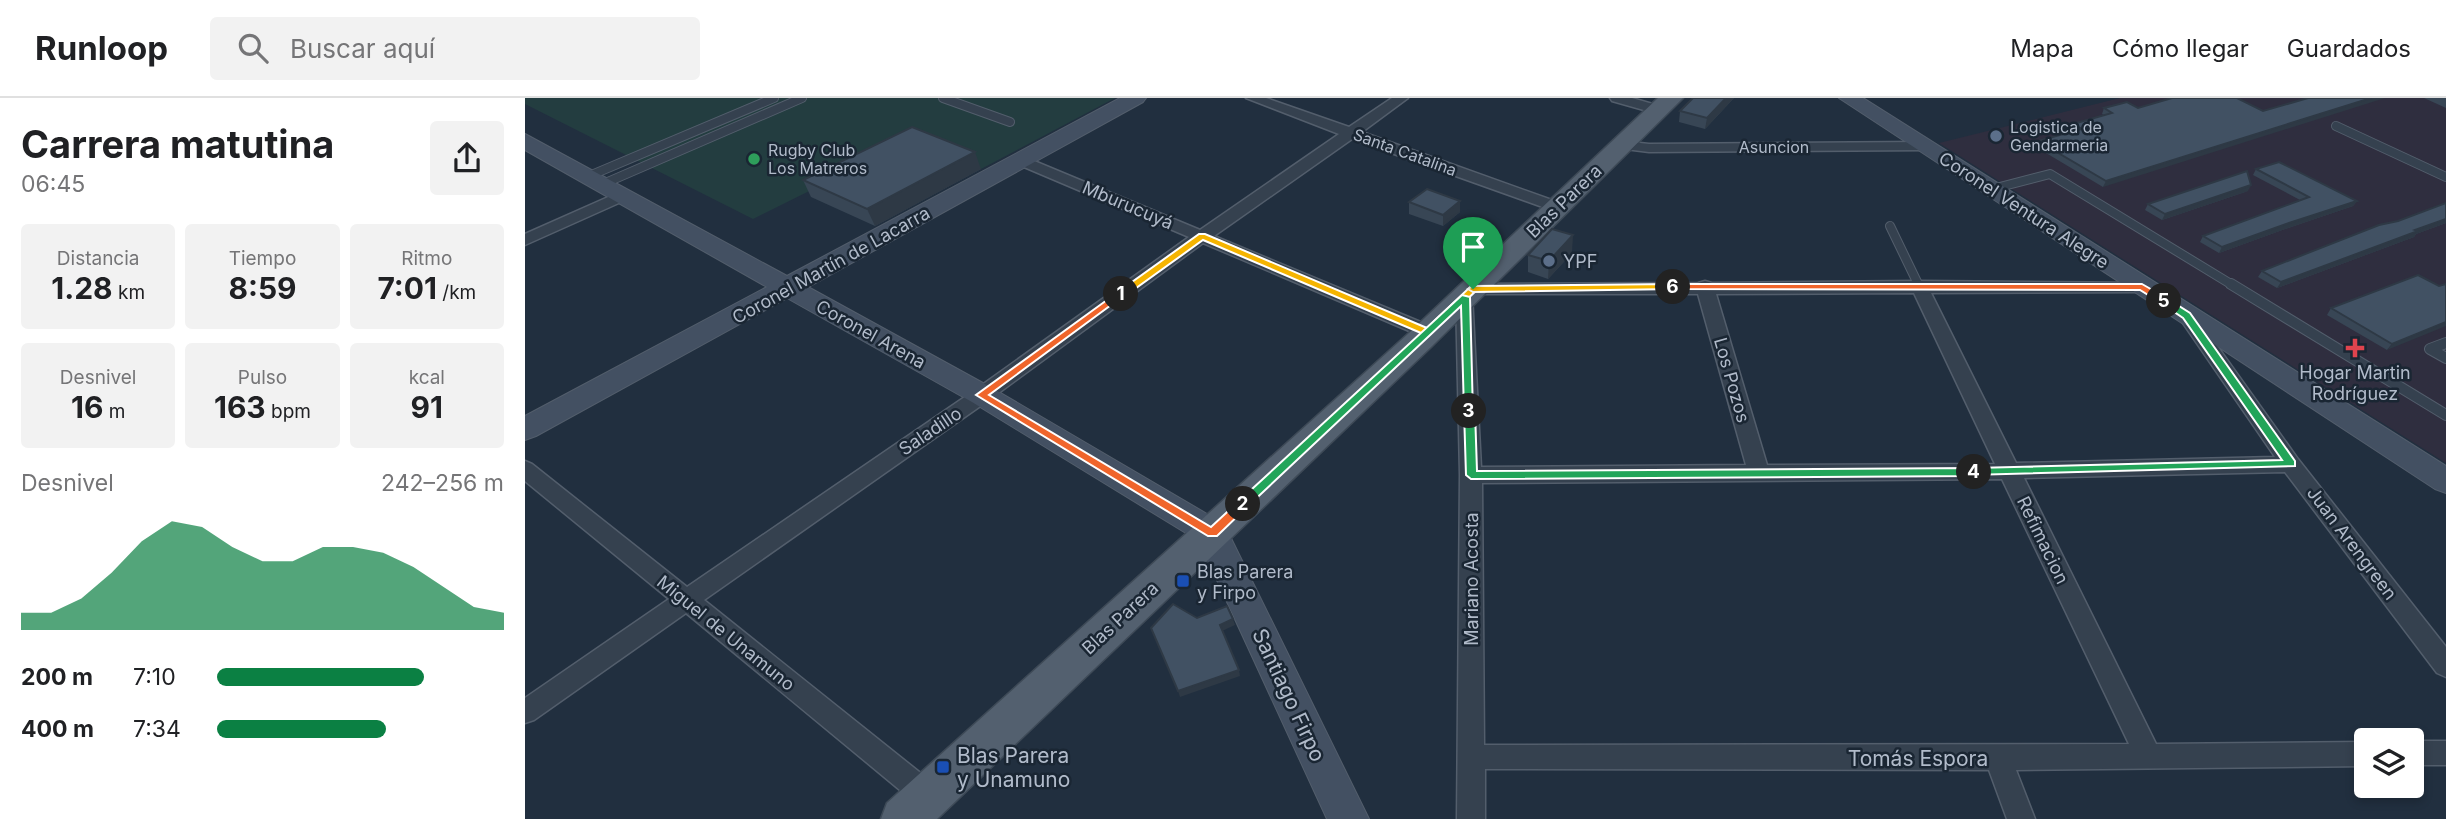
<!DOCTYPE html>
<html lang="es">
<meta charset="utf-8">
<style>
:root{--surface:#fff;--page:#f2f2f2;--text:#202124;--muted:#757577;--line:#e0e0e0;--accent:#0b8043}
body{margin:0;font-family:Inter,sans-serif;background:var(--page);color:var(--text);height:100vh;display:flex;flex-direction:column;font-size:26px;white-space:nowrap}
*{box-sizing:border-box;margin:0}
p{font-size:23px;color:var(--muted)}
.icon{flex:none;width:38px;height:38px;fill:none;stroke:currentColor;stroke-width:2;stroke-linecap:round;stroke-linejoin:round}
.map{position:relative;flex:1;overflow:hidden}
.side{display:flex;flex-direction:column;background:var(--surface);width:525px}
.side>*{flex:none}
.tools{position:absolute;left:1829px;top:630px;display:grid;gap:14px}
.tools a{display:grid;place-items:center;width:70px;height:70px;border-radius:7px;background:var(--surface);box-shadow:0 4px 10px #0003;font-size:35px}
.pin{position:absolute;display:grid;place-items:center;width:60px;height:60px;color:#fff;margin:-72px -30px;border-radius:50% 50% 50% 0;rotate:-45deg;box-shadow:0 0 7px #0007}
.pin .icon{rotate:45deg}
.km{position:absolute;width:35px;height:35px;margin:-18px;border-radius:50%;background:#222;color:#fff;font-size:19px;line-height:35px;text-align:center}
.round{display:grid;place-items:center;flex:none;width:74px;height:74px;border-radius:7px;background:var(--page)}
.overview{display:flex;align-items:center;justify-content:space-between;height:119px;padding:0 21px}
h1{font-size:38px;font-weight:700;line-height:52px}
.figures{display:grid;grid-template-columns:repeat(3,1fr);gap:10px;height:119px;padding:7px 21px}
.figures div{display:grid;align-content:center;border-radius:7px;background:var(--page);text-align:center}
.figures b{font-size:30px;font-weight:700}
.figures small{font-size:19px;font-weight:400}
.figures p{font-size:19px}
.chart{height:196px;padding:14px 21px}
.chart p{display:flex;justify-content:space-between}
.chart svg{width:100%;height:126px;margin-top:7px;fill:var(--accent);opacity:.7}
ul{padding:0 21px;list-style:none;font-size:23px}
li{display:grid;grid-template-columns:112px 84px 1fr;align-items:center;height:52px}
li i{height:18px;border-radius:9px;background:var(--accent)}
header{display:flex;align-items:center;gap:42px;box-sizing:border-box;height:98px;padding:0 35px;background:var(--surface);border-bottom:2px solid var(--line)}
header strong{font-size:33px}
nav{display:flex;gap:38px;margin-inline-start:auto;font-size:24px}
.search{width:490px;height:63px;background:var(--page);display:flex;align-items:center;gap:18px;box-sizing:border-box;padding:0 24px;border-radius:7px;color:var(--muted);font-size:26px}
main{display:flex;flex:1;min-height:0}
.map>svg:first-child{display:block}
</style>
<header>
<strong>Runloop</strong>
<div class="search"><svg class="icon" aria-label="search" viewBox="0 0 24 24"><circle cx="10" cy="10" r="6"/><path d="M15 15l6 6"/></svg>Buscar aquí</div>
<nav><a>Mapa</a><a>Cómo llegar</a><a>Guardados</a></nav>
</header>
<main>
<section class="side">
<div class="overview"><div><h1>Carrera matutina</h1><p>06:45</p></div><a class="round"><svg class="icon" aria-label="share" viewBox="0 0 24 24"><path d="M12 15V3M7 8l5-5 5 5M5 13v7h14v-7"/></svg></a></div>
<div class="figures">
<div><p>Distancia</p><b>1.28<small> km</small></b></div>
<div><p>Tiempo</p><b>8:59</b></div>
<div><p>Ritmo</p><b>7:01<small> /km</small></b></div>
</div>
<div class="figures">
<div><p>Desnivel</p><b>16<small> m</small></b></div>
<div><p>Pulso</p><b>163<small> bpm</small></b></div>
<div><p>kcal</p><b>91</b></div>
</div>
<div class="chart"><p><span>Desnivel</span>242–256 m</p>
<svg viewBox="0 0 160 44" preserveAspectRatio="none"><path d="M0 44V38L10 38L20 33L30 24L40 13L50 6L60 8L70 15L80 20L90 20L100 15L110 15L120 17L130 22L140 29L150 36L160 38V44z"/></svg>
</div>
<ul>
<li><b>200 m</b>7:10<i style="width:72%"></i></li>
<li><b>400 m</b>7:34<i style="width:59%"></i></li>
</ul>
</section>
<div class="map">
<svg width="1921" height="721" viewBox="0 0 1921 721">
<rect width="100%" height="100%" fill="#212f3f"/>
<path fill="#2f2e3f" d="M1595 0H1921V365L1414 45Z"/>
<path fill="#233d40" d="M0 0H590L456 71 387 42 228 121 0 6Z"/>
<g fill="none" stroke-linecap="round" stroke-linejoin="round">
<g stroke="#535e6c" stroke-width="10">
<g id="lane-far1">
<path d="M418 0 485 24"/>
<path d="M1811 28 1921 79"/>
<path d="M64 78 249 0"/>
<path d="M78 86 277 0"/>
<path d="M1467 91 1525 76 1709 188"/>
<path d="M1365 128 1394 188"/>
</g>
</g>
<g stroke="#535e6c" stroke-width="12">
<g id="lane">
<path d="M1706 186 1921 317"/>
<path d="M1921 245 1905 251 1921 260"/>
</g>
</g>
<g stroke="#535e6c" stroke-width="3">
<g id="street">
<path d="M721 0H741L824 29 867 0H883L837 34 1038 106 1040 109 1038 112H1026L827 41 689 138 910 230 912 234 910 238H896L678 145 464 302 179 502 413 689 417 698 413 707 403 711 393 707 161 515 9 622 0 625V600L144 501 0 383V363L7 366 162 489 450 292 664 139 492 66 489 63 492 60H502L675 132 814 36Z"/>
<path d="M1085 0H1107L1138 9 1140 12 1133 16 1087 3Z"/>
<path d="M1097 43 1124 46 1402 44 1409 48 1402 52 1124 54 1092 50 1090 47Z"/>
<path d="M99 92 107 97 105 100 0 147V136Z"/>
<path d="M1180 183 1187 185 1394 183 1623 185 1626 189 1623 193 1617 194 1406 195 1491 365 1750 359 1653 218 1662 212 1668 214 1773 361 1921 549V579L1912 575 1760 374 1499 380 1631 646 1841 644V668L1491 672 1510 721H1482L1464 672 960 671V721H932L935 377 931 199 934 195 941 194 939 191 942 187 948 186 1173 185ZM1389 195 1470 366 1242 367 1191 196ZM947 196H1173L1221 367 956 369ZM1477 381 1604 646 959 647 957 385Z"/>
<rect x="1886" y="643" width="35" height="24"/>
</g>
</g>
<g stroke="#535e6c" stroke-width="2">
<g id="secondary">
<path d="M595 0H621L618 4 283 189 467 290 699 426 844 721H802L674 443 447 304 262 200 11 338 0 342V318L242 189 0 52V36L262 178Z"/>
<path d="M1314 0H1338L1921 368V395L1910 391Z"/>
</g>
</g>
<g stroke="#3e4a57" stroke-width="3">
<path id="primary" d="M1133 0H1158L906 249 412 721H356L362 705 884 235Z"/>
</g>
<use href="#lane-far1" stroke="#35414f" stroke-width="8"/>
<use href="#lane" stroke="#35414f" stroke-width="10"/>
<use href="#street" fill="#35414f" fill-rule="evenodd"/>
<use href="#secondary" fill="#435062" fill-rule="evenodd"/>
<use href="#primary" fill="#53606f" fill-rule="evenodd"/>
</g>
<g fill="#384655">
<path d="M1168 0H1209L1180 31 1154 24 1155 13Z"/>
<path d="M1647 0 1578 89 1511 49 1513 43 1549 33 1546 31 1548 26 1579 17 1577 16 1579 10H1613Z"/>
<path d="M1899 0H1921V10Z"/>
<path d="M456 71 350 128 286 99 278 82Z"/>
<path d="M1731 71 1832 103 1828 108 1760 131 1694 155 1675 144 1678 138 1775 102 1728 77Z"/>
<path d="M1723 93 1637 122 1620 112 1623 106Z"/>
<path d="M884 104 935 114 918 128 884 116Z"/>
<path d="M1921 105V125L1891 136 1889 139 1752 190 1733 179 1737 173Z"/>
<path d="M1047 155 1023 181 1003 174V157Z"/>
<path d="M1914 188 1862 252 1802 217 1806 210Z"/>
</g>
<g fill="#2e3945">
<path d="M1201 0H1209L1180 31 1182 20Z"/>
<path d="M1846 0H1860L1578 89 1581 83Z"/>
<path d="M450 54 456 71 350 128 342 111Z"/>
<path d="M1726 87 1723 93 1637 122 1640 116Z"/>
<path d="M935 103V114L918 128V117Z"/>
<path d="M1832 103 1828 108 1760 131 1694 155 1697 149 1764 125Z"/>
<path d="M1921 121V125L1891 136 1889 139 1752 190 1756 184Z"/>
<path d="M1048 137 1047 155 1023 181 1024 163Z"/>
<path d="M1921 224V228L1862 252 1867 246Z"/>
<path d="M708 521 710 527 697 533 695 527Z"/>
<path d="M714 572 715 578 655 599 653 593Z"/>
</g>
<g fill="#415163" stroke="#2e3945" stroke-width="2">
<path d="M1168 0H1201L1182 20 1155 13Z"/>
<path d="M1647 0H1712L1738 13 1783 0H1846L1581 83 1513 43 1557 31 1548 26 1587 15 1579 10 1602 4 1613 10Z"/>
<path d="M387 29 450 54 342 111 278 82Z"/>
<path d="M1754 64 1832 103 1764 125 1697 149 1678 138 1784 99 1731 71Z"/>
<path d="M1722 73 1726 87 1640 116 1623 106Z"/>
<path d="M902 91 935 103 918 117 884 104Z"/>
<path d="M1921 105V121L1890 132 1893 133 1756 184 1737 173 1854 127 1873 123Z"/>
<path d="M1027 131 1048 137 1024 163 1003 157Z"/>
<path d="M1893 177 1914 188 1921 186V224L1867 246 1806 210Z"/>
<path d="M648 506 672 520 702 508 708 521 695 527 714 572 653 593 626 530Z"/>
</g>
<path fill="#f5b400" stroke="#fff" stroke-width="2" d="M674 136H680L902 230 945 189 953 191 903 238 678 142 600 198H593V194Z"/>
<path fill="#f0652b" stroke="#fff" stroke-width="2" d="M593 194 601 196 464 297 686 429 714 403H722V409L692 438H683L451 297Z"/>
<path fill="#22a559" stroke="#fff" stroke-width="2" d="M937 197 945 199 948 316 939 313 936 208 722 409H714V403Z"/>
<path fill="#22a559" stroke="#fff" stroke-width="2" d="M944 309 950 313 952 373 1449 370 1455 374 1449 378 946 381 941 377 939 313Z"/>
<path fill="#22a559" stroke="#fff" stroke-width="2" d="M1636 201H1643L1665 215 1770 363V368L1445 377V371L1449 370 1757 362 1658 220 1636 205Z"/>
<path fill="#f0652b" stroke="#fff" stroke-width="2" d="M1617 186 1643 201V205H1636L1615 192 1148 191 1143 189 1148 186Z"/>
<path fill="#f5b400" stroke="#fff" stroke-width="2" d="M1148 186 1152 189 1151 191 948 194 943 191 948 188Z"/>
<g fill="#5c6f8a" stroke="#1a2633" stroke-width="2.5">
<circle cx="1471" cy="38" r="7"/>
<circle cx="1024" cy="163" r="7"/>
</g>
<circle fill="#2e9e5b" stroke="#1a2633" stroke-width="2.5" cx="229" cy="61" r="7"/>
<path fill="#e0444e" stroke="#1a2633" stroke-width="2.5" d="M1826.5 239.5h7v7h7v7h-7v7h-7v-7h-7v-7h7z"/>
<g fill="#1a4fb4" stroke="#1a2633" stroke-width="2.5">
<rect x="651" y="476" width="14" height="14" rx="3.5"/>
<rect x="411" y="662" width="14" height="14" rx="3.5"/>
</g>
<g text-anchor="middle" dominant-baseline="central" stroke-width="5" stroke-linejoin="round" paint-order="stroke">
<g font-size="16" fill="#b1bbca" stroke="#1a2633" text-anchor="start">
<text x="1485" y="29">Logistica de<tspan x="1485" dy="18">Gendarmeria</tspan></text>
<text x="243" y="52">Rugby Club<tspan x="243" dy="18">Los Matreros</tspan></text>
</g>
<g font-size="16" fill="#b1bbca" stroke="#1a2633">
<text x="1249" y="49">Asuncion</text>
<text transform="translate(880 54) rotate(20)">Santa Catalina</text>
</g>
<g font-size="18" fill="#b1bbca" stroke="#1a2633">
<text transform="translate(1039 103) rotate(-44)">Blas Parera</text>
<text transform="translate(603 107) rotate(23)">Mburucuyá</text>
<text transform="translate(1499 112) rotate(33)">Coronel Ventura Alegre</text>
<text transform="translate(306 167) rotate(-29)">Coronel Martín de Lacarra</text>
<text transform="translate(346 236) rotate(29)">Coronel Arena</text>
<text transform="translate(1207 282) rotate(74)">Los Pozos</text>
<text transform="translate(405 333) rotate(-34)">Saladillo</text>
<text transform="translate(1518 442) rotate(64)">Refimacion</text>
<text transform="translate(1827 445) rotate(53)">Juan Arengreen</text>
<text transform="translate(946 481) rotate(-90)">Mariano Acosta</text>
<text transform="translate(595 520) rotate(-43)">Blas Parera</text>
<text transform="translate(201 535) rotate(39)">Miguel de Unamuno</text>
</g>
<g font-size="18" fill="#b1bbca" stroke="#1a2633" text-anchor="start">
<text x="1038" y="163">YPF</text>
<text x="1830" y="274" text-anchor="middle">Hogar Martin<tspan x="1830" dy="21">Rodríguez</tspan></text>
<text x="672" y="473">Blas Parera<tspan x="672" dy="21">y Firpo</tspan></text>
</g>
<g font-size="21" fill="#b1bbca" stroke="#1a2633">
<text transform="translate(764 597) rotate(65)">Santiago Firpo</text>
<text x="1393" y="660">Tomás Espora</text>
</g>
<g font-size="21" fill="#b1bbca" stroke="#1a2633" text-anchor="start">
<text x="432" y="657">Blas Parera<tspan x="432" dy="24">y Unamuno</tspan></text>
</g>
</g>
</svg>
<div class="tools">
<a><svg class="icon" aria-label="layers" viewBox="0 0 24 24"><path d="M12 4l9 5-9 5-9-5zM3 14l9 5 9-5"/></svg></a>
</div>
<div class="pin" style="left:948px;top:191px;background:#1e9e55"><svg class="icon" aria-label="arrive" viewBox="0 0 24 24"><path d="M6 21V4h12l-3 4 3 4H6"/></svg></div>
<b class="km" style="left:596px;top:196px">1</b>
<b class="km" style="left:718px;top:406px">2</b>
<b class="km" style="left:944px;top:313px">3</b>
<b class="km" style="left:1449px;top:374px">4</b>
<b class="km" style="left:1639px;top:203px">5</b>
<b class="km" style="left:1148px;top:189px">6</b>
</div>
</main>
